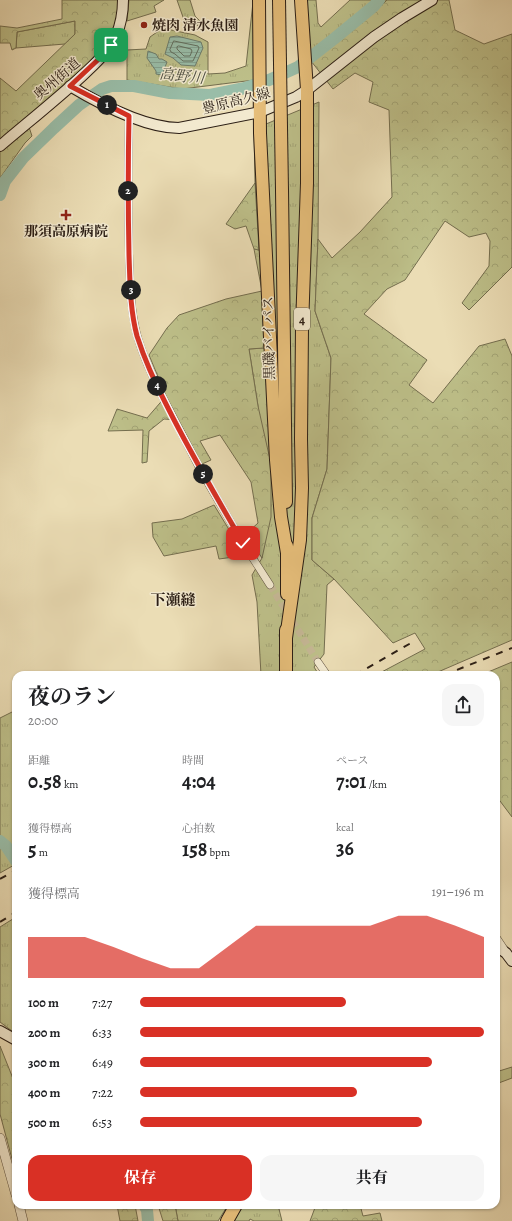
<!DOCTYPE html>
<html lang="ja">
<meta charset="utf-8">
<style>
:root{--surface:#fff;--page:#f6f6f6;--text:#202124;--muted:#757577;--accent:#d93025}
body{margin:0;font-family:Alegreya,"Noto Serif JP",serif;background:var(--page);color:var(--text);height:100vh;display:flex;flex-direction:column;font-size:15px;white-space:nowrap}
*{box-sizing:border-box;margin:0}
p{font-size:13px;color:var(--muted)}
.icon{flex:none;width:22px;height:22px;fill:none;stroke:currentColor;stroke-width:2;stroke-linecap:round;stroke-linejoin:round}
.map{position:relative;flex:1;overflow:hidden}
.side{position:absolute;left:12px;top:671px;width:488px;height:538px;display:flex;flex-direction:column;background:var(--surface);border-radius:12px;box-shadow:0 1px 3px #0004}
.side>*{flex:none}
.pin{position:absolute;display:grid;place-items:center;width:34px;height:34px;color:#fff;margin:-17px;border-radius:8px;box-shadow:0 2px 6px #0006}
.km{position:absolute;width:20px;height:20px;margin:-10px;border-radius:50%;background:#222;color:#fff;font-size:11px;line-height:20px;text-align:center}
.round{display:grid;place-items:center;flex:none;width:42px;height:42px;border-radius:12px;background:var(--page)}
.headline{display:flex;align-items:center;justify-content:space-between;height:68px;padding:0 16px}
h1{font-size:22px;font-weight:700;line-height:30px}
.stats{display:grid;grid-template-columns:repeat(3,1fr);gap:6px;height:68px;padding:4px 16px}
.stats div{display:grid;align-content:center}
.stats b{font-size:20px;font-weight:700}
.stats small{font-size:11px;font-weight:400}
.stats p{font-size:11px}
.chart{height:112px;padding:8px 16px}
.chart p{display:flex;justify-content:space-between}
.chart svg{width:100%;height:72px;margin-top:4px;fill:var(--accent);opacity:.7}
.button{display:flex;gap:8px;margin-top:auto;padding:8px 16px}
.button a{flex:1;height:46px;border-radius:12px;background:var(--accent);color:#fff;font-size:16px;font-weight:700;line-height:46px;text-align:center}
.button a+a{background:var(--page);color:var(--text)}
ul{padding:0 16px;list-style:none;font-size:13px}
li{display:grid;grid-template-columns:64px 48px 1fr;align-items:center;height:30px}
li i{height:10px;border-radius:5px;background:var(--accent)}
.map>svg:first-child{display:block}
</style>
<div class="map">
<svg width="512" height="1221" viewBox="0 0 512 1221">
<defs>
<pattern id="grass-tufts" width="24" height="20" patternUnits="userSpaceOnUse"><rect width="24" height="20" fill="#bdbf89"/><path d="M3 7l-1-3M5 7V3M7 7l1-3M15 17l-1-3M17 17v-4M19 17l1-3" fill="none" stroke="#a3a475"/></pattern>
<pattern id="forest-crowns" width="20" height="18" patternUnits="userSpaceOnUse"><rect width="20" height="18" fill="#bdbf89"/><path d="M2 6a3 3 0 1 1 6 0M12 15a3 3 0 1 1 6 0" fill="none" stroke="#a3a475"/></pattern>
<pattern id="water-rules" width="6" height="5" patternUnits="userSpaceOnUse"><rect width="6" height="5" fill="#99bda8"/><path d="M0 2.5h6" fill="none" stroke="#84a290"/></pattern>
</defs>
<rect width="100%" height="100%" fill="#ebddb5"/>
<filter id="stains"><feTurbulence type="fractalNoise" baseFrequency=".005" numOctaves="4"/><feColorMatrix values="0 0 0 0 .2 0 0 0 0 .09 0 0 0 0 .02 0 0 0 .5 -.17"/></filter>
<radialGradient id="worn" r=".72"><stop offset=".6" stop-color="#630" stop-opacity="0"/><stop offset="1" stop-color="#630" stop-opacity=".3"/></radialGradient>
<g fill="url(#grass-tufts)" stroke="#746e4f">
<path d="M177 0H190L195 16 200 21 199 26 184 20Z"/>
<path d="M305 0H316L318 23 321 27 350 0H387L383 4 311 61 308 52Z"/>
<path d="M256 1 254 80 182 89 127 80V50L146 49 150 37 160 30 159 24 167 21 171 30 195 35 208 42V74L225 73 246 66 253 2Z"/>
<path d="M75 21V34L65 44 16 48 17 32Z"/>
<path d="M319 102 318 239 315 311 331 358 327 469 312 518V560L334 579 327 585 324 654 314 667 319 675H261L257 602 252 575 262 558 258 406 249 349 264 348 262 291 254 249 259 250 255 183 254 129Z"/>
<path d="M14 711H16V864L0 873V718Z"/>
<path d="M16 917V1034L0 1022V927Z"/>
<path d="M175 1205H228L218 1221H178Z"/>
<path d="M243 1205H278L282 1221H254L250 1219 249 1221H234Z"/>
</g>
<g fill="url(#forest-crowns)" stroke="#746e4f">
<path d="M62 0H118C120 37 91 61 66 83 53 95 40 107 26 118L32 136 25 143 0 178V78L16 91 75 34V21L17 32 16 48 12 50 10 43H0V26L17 28 62 19Z"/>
<path d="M129 0H164L154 6 156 12 127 21Z"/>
<path d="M387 0H449L455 30 484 44 512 34V267L469 310 462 303 489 266 490 241 486 233 469 237 445 221 405 280 387 289 364 314 427 360 409 385 433 403 479 346 505 339 512 356V640L431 675H376L425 649 415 633 393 643 334 579 312 560V518L327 469 331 358 315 311 318 239 332 258 360 232 392 197 389 110 369 102 373 82 355 73 333 89 311 61 383 4Z"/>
<path d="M255 183 259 250 254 249 246 226 235 229 226 224Z"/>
<path d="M262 291 264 348 249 349 258 406 271 464V517L262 558 246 534 258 523 251 482 220 435 200 441 211 460 202 464 178 420 164 419 149 431 147 462 142 463 143 430 108 431 117 409 147 418 166 396 149 355 167 328 179 315 226 299Z"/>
<path d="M214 505 244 554 241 556 219 559 216 546 164 556 153 537 152 523 182 519Z"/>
<path d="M512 662V817L497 797H496V675H481Z"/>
<path d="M0 1046 16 1086V1174L0 1114Z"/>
<path d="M512 1067V1078L496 1084V1072Z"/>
<path d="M117 1205H135L138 1221H120Z"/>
<path d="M158 1205H175L178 1221H163Z"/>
<path d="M316 1205H360L363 1216 380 1213 382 1221H310Z"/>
</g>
<g fill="url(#water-rules)" stroke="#6d7d6d">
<path d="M177 36 201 42 203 48 195 66 181 65 173 58 165 54 170 37Z"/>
<path d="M148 51 156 54 159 59H162L167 62 162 75 156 74V71L147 58Z"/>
</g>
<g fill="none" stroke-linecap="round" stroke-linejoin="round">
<g stroke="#626e5e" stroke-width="1">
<path d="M174 41 198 46 199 48 193 61H183L175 54 171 52 170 50Z"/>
<path d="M179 46 191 49 192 51 190 56H184L177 49V47Z"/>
</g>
<g stroke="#99bda8" stroke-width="12">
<path d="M0 195 5 181 23 158 54 128 79 105 102 89 111 86H134L170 93 210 95 245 88 269 80 298 67 335 38 374 6 379 0"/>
<path d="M0 841 6 846 16 861"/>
<path d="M144 1205 147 1210 148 1221"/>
</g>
<path stroke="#c5b795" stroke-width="7" stroke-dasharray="7 3.5" stroke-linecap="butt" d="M270 585 318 662"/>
<g stroke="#5b4e3d" stroke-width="8">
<g id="minor">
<path d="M129 116C128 162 128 207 129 253 130 280 130 308 137 335 142 353 150 371 158 388L201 471 243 543 270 585"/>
<path d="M318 662 327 675"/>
<path d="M496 937 504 949"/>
</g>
</g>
<g stroke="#5b4e3d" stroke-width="10">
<g id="tertiary">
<path d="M0 1138 16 1195"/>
<path d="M19 1205 23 1221"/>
</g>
</g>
<g stroke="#2b1e15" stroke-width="12">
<g id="secondary">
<path d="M70 86C100 104 144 128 179 128L260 112 296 97 307 90 374 37 402 18 432 0"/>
<path d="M0 146C27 123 56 100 82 76 95 64 108 52 116 36 121 24 123 13 123 0"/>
<path d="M496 946 506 953 512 961"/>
<path d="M0 1031 16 1040"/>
</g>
</g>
<g stroke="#2b1e15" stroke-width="14">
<g id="trunk">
<path d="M259 0 260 133 276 460 281 517 287 553"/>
<path d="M282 190 286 502"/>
<path d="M287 594V546"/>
<path d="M286 638 300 540 302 488 301 439 302 327 307 183V90L301 0"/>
<path d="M286 675V630"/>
<path d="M227 1221 236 1205"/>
</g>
</g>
<use href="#minor" stroke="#f2e9cf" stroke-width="7"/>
<use href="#tertiary" stroke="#f2e9cf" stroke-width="9"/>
<use href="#secondary" stroke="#f2e9cf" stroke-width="10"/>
<use href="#trunk" stroke="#e6be7a" stroke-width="12"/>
<g stroke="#2b1e15" stroke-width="2" stroke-dasharray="7 7" stroke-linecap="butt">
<path d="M355 675 411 643"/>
<path d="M444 675 512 648"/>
<path d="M0 879 16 870"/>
<path d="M0 922 16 912"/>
</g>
<g stroke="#2b1e15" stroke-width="14" stroke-linecap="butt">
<path id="trunk-bridge" d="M279 0 282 190"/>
</g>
<use href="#trunk-bridge" stroke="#e6be7a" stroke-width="12"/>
</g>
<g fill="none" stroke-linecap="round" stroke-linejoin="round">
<g stroke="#fff" stroke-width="8">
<path id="route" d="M111 45 102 56 70 86 129 116C128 163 128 209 129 255 130 282 130 310 137 336 145 361 156 385 168 408 191 454 217 498 243 543"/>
</g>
<use href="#route" stroke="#d93025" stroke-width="5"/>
</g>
<g fill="#8f2418" stroke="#f2e9cf" stroke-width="1.5">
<circle cx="144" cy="25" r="4"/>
<path d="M64 209h4v4h4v4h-4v4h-4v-4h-4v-4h4z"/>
</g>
<g text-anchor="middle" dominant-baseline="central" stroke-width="3" stroke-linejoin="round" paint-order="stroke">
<rect fill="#f2e9cf" stroke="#675b4d" stroke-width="1" x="294" y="308" width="16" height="22" rx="3"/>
<g font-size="13" font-weight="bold" fill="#2b1e15">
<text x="302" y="319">4</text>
</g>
<g font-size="14" font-weight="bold" fill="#2b1e15" stroke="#f2e9cf" text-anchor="start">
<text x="152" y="25">焼肉 清水魚園</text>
<text x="66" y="231" text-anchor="middle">那須高原病院</text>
</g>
<g font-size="14" fill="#2b1e15" stroke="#f2e9cf">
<text transform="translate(57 79) rotate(-41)">奥州街道</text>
<text transform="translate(236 101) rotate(-14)">豊原高久線</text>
<text transform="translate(269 338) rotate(-91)">黒磯バイパス</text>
</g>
<g font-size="15" font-style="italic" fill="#4c4e41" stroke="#f2e9cf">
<text transform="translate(182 76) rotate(6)">高野川</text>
</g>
<g font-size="15" font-weight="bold" fill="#2b1e15" stroke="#f2e9cf">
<text x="173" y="600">下瀬縫</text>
</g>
</g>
<rect width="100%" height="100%" filter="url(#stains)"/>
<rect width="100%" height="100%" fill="url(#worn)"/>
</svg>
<div class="pin" style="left:111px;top:45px;background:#1e9e55"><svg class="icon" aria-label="arrive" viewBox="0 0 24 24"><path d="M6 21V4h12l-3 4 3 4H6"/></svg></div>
<div class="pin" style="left:243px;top:543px;background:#d93025"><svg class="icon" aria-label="check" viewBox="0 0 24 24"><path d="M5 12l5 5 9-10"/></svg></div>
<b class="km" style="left:107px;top:105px">1</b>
<b class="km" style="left:128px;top:191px">2</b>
<b class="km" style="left:131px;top:290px">3</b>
<b class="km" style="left:157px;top:386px">4</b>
<b class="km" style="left:203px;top:474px">5</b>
<section class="side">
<div class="headline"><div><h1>夜のラン</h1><p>20:00</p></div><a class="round"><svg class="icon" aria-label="share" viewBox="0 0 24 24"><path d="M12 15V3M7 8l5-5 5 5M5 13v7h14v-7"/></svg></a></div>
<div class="stats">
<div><p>距離</p><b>0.58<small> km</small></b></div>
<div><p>時間</p><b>4:04</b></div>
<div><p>ペース</p><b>7:01<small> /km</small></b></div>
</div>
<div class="stats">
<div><p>獲得標高</p><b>5<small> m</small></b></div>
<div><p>心拍数</p><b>158<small> bpm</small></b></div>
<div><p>kcal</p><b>36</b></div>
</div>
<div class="chart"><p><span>獲得標高</span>191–196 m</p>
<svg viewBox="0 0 160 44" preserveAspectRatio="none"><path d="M0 44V19L10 19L20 19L30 25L40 32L50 38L60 38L70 25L80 12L90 12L100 12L110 12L120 12L130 6L140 6L150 12L160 19V44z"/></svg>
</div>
<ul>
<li><b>100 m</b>7:27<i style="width:60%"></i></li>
<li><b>200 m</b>6:33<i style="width:100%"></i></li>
<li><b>300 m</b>6:49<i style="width:85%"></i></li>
<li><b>400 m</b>7:22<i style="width:63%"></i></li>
<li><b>500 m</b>6:53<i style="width:82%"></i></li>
</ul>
<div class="button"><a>保存</a><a>共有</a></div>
</section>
</div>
